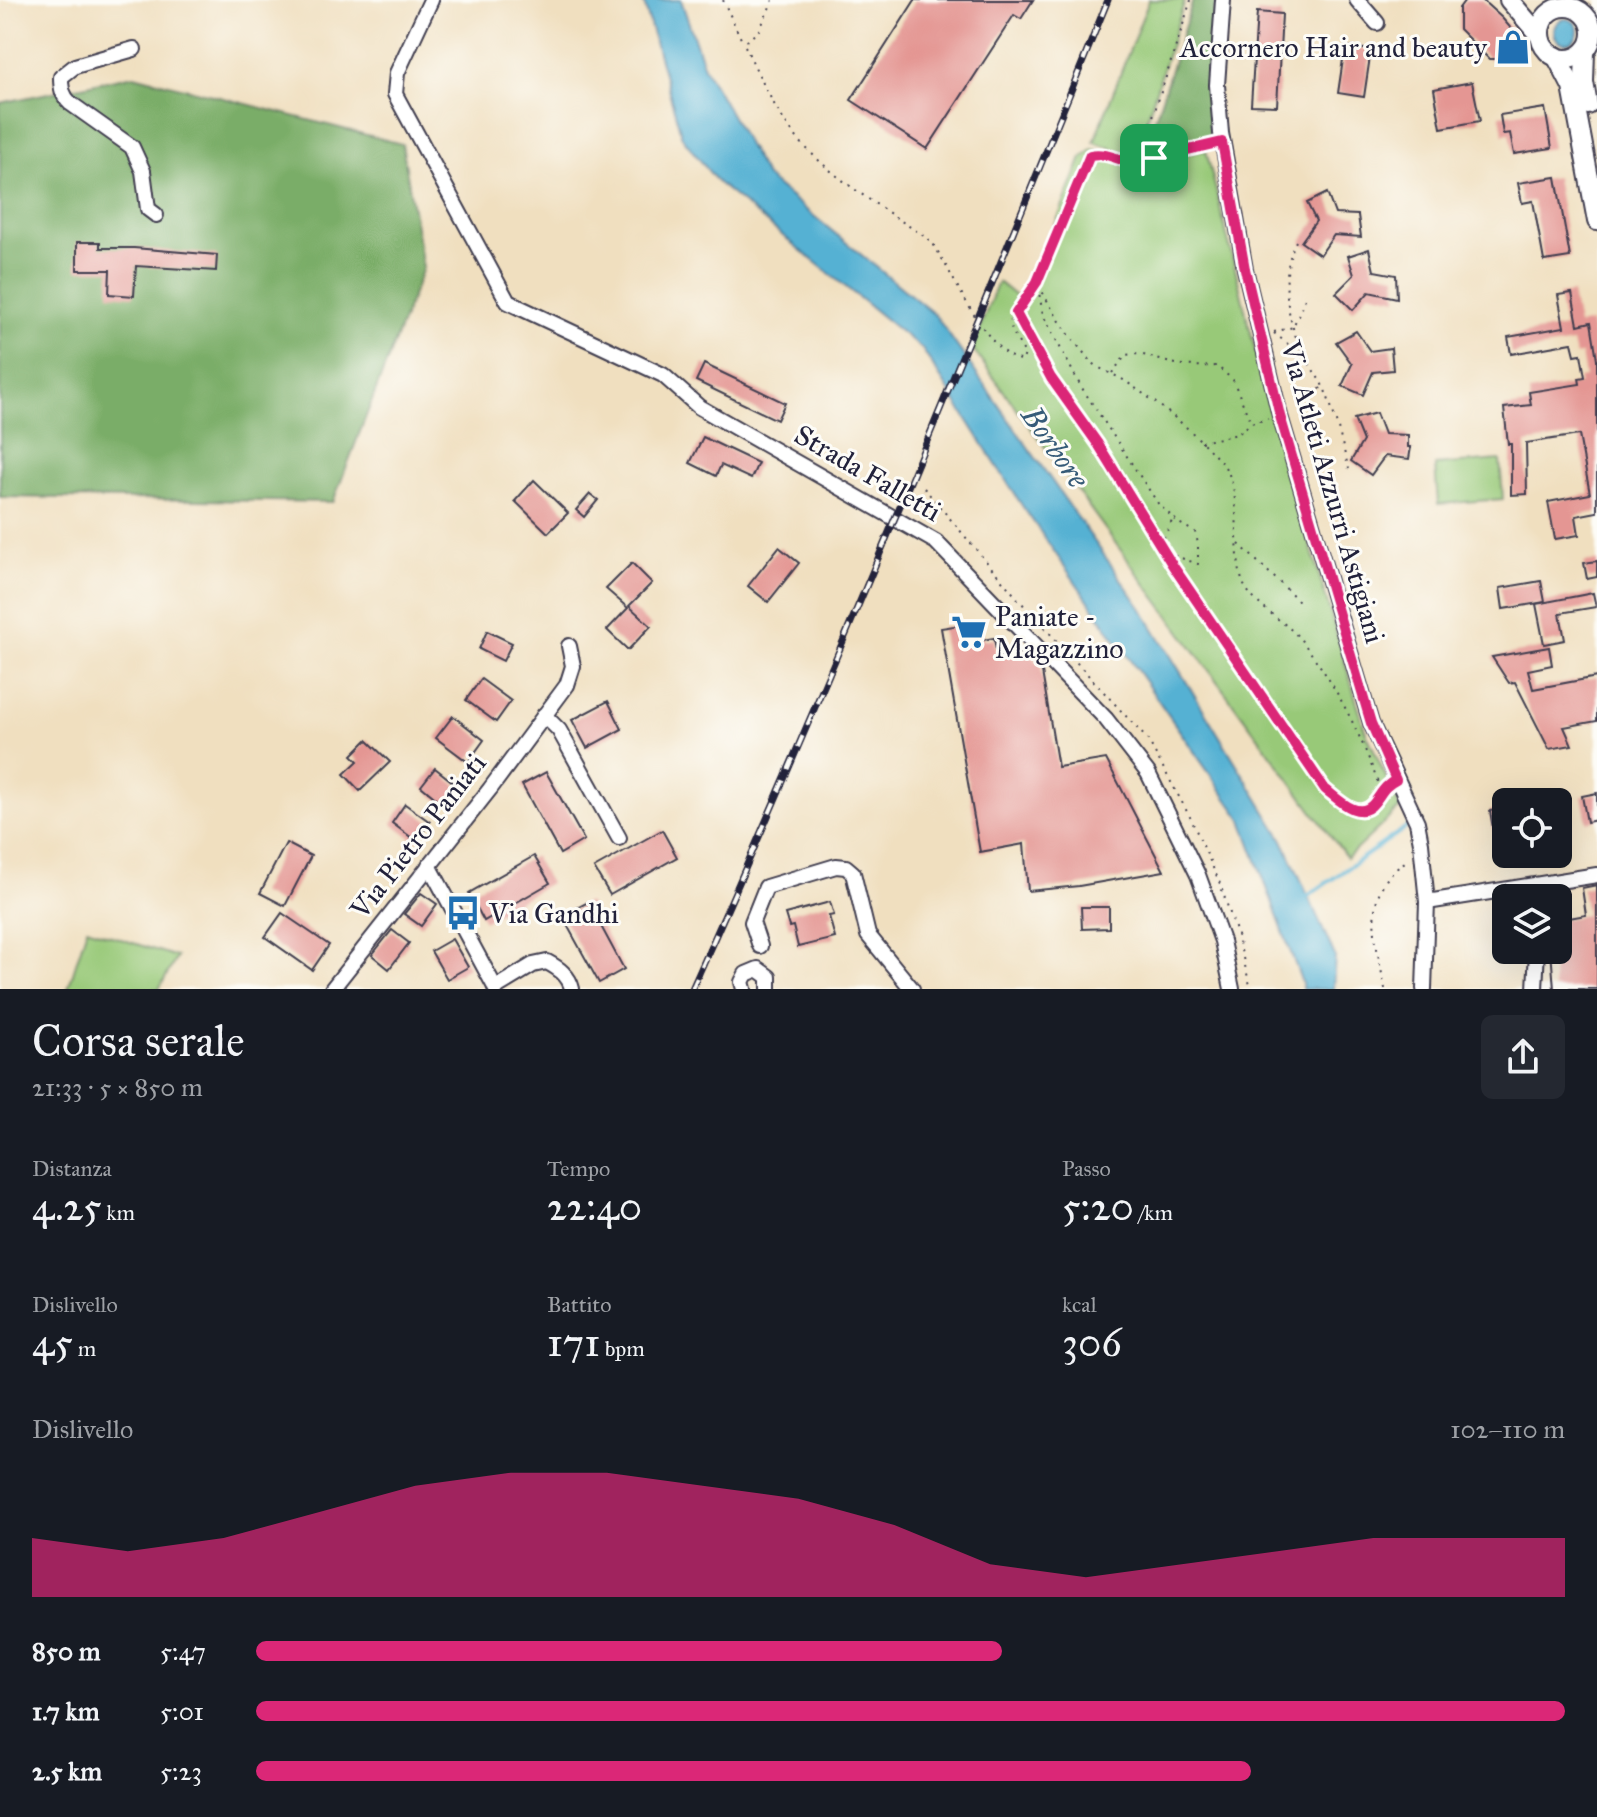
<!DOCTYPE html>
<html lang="it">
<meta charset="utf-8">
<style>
:root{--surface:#171b24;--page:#242831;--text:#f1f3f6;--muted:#9ea1a6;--accent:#db2777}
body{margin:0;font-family:"IM FELL Great Primer",serif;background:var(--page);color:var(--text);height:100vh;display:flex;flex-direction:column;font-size:30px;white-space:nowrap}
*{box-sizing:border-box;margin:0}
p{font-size:26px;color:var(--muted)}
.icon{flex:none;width:44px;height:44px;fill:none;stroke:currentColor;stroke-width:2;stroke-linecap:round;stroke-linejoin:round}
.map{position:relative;height:989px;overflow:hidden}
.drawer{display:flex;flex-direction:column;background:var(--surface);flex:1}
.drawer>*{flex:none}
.buttons{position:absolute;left:1492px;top:788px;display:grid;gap:16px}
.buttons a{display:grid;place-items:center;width:80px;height:80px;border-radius:12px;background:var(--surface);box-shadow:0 8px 32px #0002;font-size:40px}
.pin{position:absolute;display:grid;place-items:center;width:68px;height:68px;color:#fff;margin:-34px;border-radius:16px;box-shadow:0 4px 12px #0006}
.round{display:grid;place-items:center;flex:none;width:84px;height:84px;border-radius:12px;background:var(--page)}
.headline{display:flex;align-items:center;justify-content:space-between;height:136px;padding:0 32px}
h1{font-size:44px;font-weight:600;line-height:60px}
.figures{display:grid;grid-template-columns:repeat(3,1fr);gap:12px;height:136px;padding:8px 32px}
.figures div{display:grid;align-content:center}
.figures b{font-size:40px;font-weight:600}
.figures small{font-size:22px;font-weight:400}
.figures p{font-size:22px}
.chart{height:224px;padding:16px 32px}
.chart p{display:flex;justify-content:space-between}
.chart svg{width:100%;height:144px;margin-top:8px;fill:var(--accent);opacity:.7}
ul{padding:0 32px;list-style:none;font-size:26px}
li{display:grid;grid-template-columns:128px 96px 1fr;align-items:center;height:60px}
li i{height:20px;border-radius:10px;background:var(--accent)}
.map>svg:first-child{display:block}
</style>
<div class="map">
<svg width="1597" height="989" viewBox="0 0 1597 989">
<rect width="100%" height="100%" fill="#fdfcf7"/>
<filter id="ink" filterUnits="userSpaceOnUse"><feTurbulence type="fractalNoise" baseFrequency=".0125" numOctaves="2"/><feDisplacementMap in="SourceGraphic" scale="16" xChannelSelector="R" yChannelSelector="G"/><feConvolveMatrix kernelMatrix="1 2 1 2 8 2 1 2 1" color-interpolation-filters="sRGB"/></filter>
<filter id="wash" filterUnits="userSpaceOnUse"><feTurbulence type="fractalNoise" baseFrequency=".006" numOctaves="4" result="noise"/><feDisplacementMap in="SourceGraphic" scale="32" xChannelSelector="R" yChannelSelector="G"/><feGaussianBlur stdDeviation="1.8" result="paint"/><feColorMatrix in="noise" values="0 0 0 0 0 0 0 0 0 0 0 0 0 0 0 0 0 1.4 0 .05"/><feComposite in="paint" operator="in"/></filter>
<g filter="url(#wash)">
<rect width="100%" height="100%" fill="#f0dfbf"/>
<g fill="#98c978" stroke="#5d765a" stroke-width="2">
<path d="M1149 0H1185L1135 156 1094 142Z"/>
<path d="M1093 149 1132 162H1147L1206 150 1267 399 1365 730 1400 808 1347 858 972 348 998 282 1019 299 1034 278 1082 158Z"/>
<path d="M1500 460 1503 499 1438 504 1435 465Z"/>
<path d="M87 928 177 957 159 989H68Z"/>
</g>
<g fill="#7aad68" stroke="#4e6852" stroke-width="2">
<path d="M1193 0H1216L1207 68 1210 142 1148 154 1146 153V148Z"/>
<path d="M134 75 402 144 423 268 333 502 0 497V103Z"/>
</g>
<g fill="#55b1d3" stroke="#3c6a87" stroke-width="2">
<path d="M643 0H681L704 67 766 177 935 315 1142 609 1283 840 1335 956 1333 989H1302V983L1242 820 1023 507 922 349 718 183 682 137Z"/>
<circle cx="1566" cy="31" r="12"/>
</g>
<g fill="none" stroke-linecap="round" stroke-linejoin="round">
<path stroke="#55b1d3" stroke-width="4" d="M1305 898 1408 826"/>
</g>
<g id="blocks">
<g fill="#e49693">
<path d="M915 0H1033L1021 19 1014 15 927 149 851 100Z"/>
<path d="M1465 0H1482L1502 18 1527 47 1509 59H1489L1459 29V8Z"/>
<path d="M1257 12 1282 14 1277 106 1251 105Z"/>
<path d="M1345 46 1371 50 1364 97 1338 93Z"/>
<path d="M1472 82 1480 121 1441 128 1434 89Z"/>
<path d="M1545 108 1552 148 1514 154 1510 133 1503 134 1500 115Z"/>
<path d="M1556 177 1570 257 1544 261 1533 201 1522 203 1518 183Z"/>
<path d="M1327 193 1335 214 1358 215 1361 237 1334 235 1320 255 1301 242 1316 221 1307 203Z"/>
<path d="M77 242H100V248H134L217 255 216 271 136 266 134 296 109 294 110 270H77Z"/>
<path d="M1369 249 1374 271 1396 275 1397 298 1369 292 1353 310 1336 293 1354 275 1348 256Z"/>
<path d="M1572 293 1578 325 1591 322 1597 359V512L1576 516 1579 535 1555 539 1548 502 1590 494 1579 435 1526 443 1527 494 1511 495V444H1508L1504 408 1531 405 1529 392 1580 384 1579 378 1585 377 1581 354 1575 355 1572 343 1511 354 1508 337 1564 327 1558 295Z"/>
<path d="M1356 331 1370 351 1391 348 1393 370 1373 372 1363 395 1342 386 1352 364 1336 342Z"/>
<path d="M704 364 785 403 777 420 696 381Z"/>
<path d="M1376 413 1384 434 1408 435V447H1411L1409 459 1385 456 1371 475 1351 461 1363 441 1354 419Z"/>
<path d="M703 437 758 463 751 479 721 465 716 476 690 463Z"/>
<path d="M534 480 568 513 548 533 515 501Z"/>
<path d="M590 494 598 500 584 517 576 510Z"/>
<path d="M779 547 799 563 768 602 748 586Z"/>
<path d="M1597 561V577L1587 579 1584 563Z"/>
<path d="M632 563 652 583 629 606 651 626 628 650 607 630 628 608 606 589Z"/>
<path d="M1541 581 1545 602 1503 609 1500 588Z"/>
<path d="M1593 593 1596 607 1560 613 1565 640 1544 644 1536 604Z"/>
<path d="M980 622 983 640 994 638 997 656 1028 652 1041 666 1058 767 1106 759 1164 871 1079 886 1028 891 1024 844 980 852 941 628Z"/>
<path d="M487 631 512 643 503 661 479 649Z"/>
<path d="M1549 647 1552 665 1528 670 1533 689 1597 677V721L1564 727 1572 745 1549 749 1515 682 1509 683 1492 657Z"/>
<path d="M481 679 511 701 496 722 466 700Z"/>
<path d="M608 701 622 729 587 748 572 720Z"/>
<path d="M453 716 484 740 468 762 436 738Z"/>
<path d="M367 740 390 762 360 791 344 774 358 761 352 755Z"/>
<path d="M435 768 459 787 444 805 421 786Z"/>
<path d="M546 772 584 840 560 854 522 785Z"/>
<path d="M1597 793V820L1587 822 1582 796Z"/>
<path d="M405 804 430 822 416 841 392 823Z"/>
<path d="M1506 808V838L1495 840 1490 811Z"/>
<path d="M662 830 677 857 610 895 594 868Z"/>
<path d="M286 843 311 856 285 906 260 893Z"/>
<path d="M534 856 550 883 484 921 469 893Z"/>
<path d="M1597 885V989H1554L1551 950H1558V920L1586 915 1582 888Z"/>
<path d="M421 893 437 904 421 926 404 914Z"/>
<path d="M588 902 624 969 599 983 562 916Z"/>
<path d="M830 902 834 915 829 916 835 938 798 947 793 926 789 927 785 914Z"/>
<path d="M1081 907H1109V928L1082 929Z"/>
<path d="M282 913 329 945 312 970 265 937Z"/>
<path d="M392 930 409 943 389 969 372 955Z"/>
<path d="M452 939 468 967 447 979 431 951Z"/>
</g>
</g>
</g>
<g filter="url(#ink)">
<use href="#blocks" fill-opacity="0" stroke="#413e4f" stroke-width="2"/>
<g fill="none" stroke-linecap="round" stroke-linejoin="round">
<g stroke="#413e4f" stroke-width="18">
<g id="minor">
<path d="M431 0 397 73 395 94 508 302 663 375 699 407 936 542 1106 719 1148 773 1198 875 1222 941 1232 989"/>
<path d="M1223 0 1217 85 1221 133 1245 269 1280 416 1371 723 1417 822 1421 843 1427 902 1424 989"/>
<path d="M1357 0 1377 23"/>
<path d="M1592 29H1597"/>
<path d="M134 49 75 66 61 77C61 88 62 95 70 103L132 147 143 171 148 209 156 215"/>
<path d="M544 715 559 730 619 838"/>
<path d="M429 865 496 989"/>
<path d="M1427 902 1597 875"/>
<path d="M760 946 752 922 766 887 836 866 846 867 853 873 868 935 912 989"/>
<path d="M495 988 533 965 547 962C558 968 569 975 572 989"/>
<path d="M332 989 490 789 567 685 573 666 569 646"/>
<path d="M744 989 742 982 746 974 758 969 769 977V989"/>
<path d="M1535 989 1537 950"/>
</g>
</g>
<g stroke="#413e4f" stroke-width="22">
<g id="major">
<path d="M1509 0 1540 36"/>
<circle cx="1566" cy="33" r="26"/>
<path d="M1585 51 1584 82 1588 105"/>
<path d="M1556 56 1572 87 1597 221"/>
</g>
</g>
<g stroke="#413e4f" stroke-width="2" stroke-dasharray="2 6" stroke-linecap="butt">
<path d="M723 0 743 43"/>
<path d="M773 0 760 29 744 44C757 71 770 100 787 125 822 174 882 207 931 241 949 265 990 362 1023 360L1025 354C1019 341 1005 328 1013 314L1020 316 1051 378 1098 444 1173 566 1325 789C1338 799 1359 822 1374 803 1379 797 1379 792 1385 787"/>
<path d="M1191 0 1143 147V153L1154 158 1209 145"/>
<path d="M1296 241C1280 273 1286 317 1301 349 1309 366 1322 380 1328 398 1337 421 1342 445 1349 469"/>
<path d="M1037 281 1090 155C1109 150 1129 168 1151 164L1154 158"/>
<path d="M1038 287 1043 315 1080 385 1159 505 1179 523 1195 532 1198 543V564L1167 553"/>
<path d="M1017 312 1037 282C1052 310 1069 338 1092 362 1101 371 1117 375 1128 383 1163 407 1197 433 1224 466 1244 491 1231 558 1244 585 1256 608 1285 620 1301 640 1336 684 1362 736 1380 789"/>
<path d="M1274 332 1293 327 1307 294"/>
<path d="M1274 333 1303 356"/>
<path d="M1112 373 1126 355C1145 352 1153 359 1171 363 1186 366 1201 367 1217 366L1233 380 1251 423 1268 419"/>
<path d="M1314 395 1322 387"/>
<path d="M1201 442 1238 434 1250 424"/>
<path d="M924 488 1019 600 1148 740 1190 817 1219 881 1236 931 1251 989"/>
<path d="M1239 544 1299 601"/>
<path d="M1160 545 1173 519"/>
<path d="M1385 989C1376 940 1358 892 1408 860"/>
</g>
<use href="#minor" stroke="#fff" stroke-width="14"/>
<use href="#major" stroke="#fff" stroke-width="18"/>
<g stroke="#22223b" stroke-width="7">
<path id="rail" d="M692 989C838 662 973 331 1108 0"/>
</g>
<use href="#rail" stroke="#fdfcf7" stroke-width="4" stroke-dasharray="12" stroke-linecap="butt"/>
</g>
</g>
<g fill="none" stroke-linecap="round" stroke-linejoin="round" filter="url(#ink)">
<g stroke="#fff" stroke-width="16">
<path id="route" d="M1222 142 1245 269 1280 416 1371 723 1396 780C1384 786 1382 793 1374 803 1359 822 1338 799 1325 789L1173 566 1098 444 1051 378 1016 313 1037 282 1090 155C1110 150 1129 168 1151 164L1154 158Z"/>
</g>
<use href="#route" stroke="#db2777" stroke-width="10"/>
</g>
<defs>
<g id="shop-bare" transform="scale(2.76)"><path d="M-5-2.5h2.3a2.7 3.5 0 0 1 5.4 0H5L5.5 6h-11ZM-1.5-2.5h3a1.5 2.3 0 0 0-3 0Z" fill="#1f6fb2" stroke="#fdfcf7" stroke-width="2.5" paint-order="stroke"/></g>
<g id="supermarket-bare" transform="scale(2.76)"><path d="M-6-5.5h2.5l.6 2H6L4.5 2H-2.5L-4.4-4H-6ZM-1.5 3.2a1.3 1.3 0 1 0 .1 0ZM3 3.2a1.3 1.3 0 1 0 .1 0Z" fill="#1f6fb2" stroke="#fdfcf7" stroke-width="2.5" paint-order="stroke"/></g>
<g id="bus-bare" transform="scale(2.76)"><path d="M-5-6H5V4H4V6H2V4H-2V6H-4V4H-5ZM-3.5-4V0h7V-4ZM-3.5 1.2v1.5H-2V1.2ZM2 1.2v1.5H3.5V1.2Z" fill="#1f6fb2" stroke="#fdfcf7" stroke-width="2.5" paint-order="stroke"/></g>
</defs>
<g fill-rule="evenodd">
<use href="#shop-bare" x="1513" y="47"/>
<use href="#supermarket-bare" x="969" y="632"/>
<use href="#bus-bare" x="463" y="913"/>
</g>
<g text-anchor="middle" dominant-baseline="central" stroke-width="6" stroke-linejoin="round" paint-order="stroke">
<g font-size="28" fill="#22223b" stroke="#fdfcf7" text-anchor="start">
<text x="1487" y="47" text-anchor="end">Accornero Hair and beauty</text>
<text x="995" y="616">Paniate -<tspan x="995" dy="32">Magazzino</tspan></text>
<text x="489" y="913">Via Gandhi</text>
</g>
<g font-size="28" fill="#22223b" stroke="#fdfcf7">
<text transform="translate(868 473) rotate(30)">Strada Falletti</text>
<text transform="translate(1333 492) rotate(74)">Via Atleti Azzurri Astigiani</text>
<text transform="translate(418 836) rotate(-52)">Via Pietro Paniati</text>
</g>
<g font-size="30" font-style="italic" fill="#365b78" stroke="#fdfcf7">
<text transform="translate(1055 447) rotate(55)">Borbore</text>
</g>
</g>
</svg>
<div class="buttons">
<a><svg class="icon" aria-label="locate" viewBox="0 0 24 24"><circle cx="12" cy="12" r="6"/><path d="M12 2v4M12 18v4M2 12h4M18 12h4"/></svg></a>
<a><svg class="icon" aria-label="layers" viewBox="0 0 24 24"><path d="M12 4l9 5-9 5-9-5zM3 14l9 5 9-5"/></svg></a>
</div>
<div class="pin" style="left:1154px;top:158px;background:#1e9e55"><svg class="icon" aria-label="arrive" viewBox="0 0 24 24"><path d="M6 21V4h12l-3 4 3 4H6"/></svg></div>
</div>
<section class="drawer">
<div class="headline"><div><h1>Corsa serale</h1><p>21:33 · 5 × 850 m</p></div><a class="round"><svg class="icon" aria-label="share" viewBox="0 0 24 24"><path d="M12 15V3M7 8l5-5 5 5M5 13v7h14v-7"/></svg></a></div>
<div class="figures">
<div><p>Distanza</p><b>4.25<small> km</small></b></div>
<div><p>Tempo</p><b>22:40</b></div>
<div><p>Passo</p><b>5:20<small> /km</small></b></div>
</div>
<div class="figures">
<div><p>Dislivello</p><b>45<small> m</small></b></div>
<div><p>Battito</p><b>171<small> bpm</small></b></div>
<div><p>kcal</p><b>306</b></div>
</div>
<div class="chart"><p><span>Dislivello</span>102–110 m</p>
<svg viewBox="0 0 160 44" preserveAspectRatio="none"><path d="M0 44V26L10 30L20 26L30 18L40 10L50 6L60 6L70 10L80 14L90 22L100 34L110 38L120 34L130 30L140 26L150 26L160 26V44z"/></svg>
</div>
<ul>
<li><b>850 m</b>5:47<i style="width:57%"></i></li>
<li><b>1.7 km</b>5:01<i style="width:100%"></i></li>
<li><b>2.5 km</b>5:23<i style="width:76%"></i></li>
</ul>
</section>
